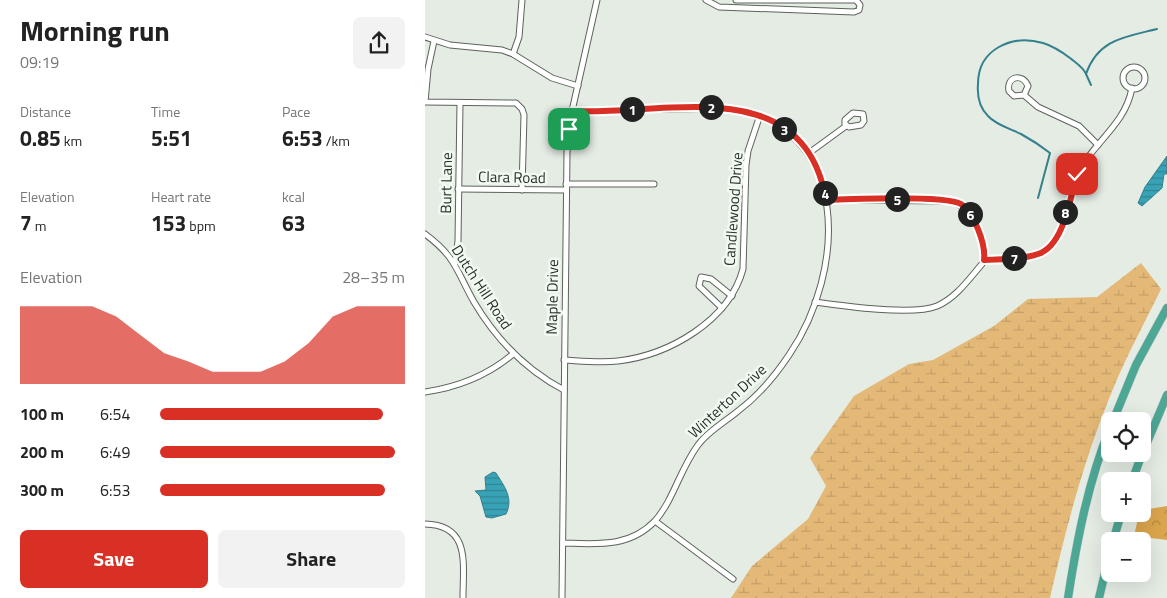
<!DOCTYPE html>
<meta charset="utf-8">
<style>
:root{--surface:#fff;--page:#f2f2f2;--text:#222;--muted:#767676;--accent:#d93025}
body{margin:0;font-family:"Titillium Web",sans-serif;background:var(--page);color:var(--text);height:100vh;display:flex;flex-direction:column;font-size:19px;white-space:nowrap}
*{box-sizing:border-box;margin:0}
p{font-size:16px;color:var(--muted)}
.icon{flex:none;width:28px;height:28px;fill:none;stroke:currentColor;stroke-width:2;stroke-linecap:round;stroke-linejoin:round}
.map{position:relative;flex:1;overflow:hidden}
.sheet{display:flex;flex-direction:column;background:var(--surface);width:425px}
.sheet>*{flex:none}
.tools{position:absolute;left:676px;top:412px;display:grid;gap:10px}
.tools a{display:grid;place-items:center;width:50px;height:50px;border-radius:8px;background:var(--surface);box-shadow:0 5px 20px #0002;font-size:25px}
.pin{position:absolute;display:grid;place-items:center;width:42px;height:42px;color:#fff;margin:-21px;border-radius:10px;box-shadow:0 2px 8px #0006}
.km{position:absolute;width:25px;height:25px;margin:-12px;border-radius:50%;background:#222;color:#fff;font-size:14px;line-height:25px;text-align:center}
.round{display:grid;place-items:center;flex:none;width:52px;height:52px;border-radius:8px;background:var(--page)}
.head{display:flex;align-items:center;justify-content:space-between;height:85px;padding:0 20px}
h1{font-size:28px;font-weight:700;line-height:38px}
.metrics{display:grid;grid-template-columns:repeat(3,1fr);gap:8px;height:85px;padding:5px 20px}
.metrics div{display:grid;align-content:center}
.metrics b{font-size:21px;font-weight:700}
.metrics small{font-size:14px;font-weight:400}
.metrics p{font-size:14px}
.chart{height:140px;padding:10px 20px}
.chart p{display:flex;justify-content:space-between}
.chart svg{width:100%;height:90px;margin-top:5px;fill:var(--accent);opacity:.7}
.button{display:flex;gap:10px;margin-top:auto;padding:10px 20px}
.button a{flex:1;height:58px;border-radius:8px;background:var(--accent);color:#fff;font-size:20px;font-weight:700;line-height:58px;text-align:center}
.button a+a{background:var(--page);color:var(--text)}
ul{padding:0 20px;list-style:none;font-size:16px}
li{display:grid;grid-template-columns:80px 60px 1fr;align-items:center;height:38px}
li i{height:12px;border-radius:6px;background:var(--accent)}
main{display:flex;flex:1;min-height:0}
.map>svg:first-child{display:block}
</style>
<main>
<section class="sheet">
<div class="head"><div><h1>Morning run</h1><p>09:19</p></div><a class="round"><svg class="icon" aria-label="share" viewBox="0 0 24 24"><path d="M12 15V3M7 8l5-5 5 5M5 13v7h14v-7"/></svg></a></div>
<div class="metrics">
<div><p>Distance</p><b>0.85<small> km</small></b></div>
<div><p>Time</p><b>5:51</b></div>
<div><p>Pace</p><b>6:53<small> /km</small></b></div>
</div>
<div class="metrics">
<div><p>Elevation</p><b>7<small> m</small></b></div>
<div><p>Heart rate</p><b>153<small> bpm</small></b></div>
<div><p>kcal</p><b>63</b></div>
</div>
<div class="chart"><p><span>Elevation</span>28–35 m</p>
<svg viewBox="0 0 160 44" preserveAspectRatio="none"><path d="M0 44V6L10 6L20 6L30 6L40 11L50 20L60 29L70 33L80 38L90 38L100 38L110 33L120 24L130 11L140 6L150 6L160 6V44z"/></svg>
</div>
<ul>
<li><b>100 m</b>6:54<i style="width:91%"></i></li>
<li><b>200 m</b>6:49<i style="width:96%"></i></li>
<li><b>300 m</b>6:53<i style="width:92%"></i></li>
</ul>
<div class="button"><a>Save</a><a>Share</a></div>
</section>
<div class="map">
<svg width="742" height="598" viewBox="0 0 742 598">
<defs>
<pattern id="forest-crowns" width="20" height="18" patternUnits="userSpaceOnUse" patternTransform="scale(1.25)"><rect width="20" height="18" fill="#dca64d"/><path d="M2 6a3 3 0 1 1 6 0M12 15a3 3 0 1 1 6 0" fill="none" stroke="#b38840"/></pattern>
<pattern id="wetland-marsh" width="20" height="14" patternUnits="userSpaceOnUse" patternTransform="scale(1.25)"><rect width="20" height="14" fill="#e4b977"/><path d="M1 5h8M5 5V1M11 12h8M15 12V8" fill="none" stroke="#c49f67"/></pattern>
<pattern id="water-rules" width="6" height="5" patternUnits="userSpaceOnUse" patternTransform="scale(1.25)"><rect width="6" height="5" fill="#38a3b6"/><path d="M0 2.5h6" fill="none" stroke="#2f8594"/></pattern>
</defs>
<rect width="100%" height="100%" fill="#e4ece4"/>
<path fill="url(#forest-crowns)" d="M742 506V540L709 536 714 514H718V510Z"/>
<path fill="url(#wetland-marsh)" d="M716 263 736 289C720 322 702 355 688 389 660 456 641 527 625 598H306L327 566 383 519 401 486 385 458 429 396 484 364 508 360 569 326 603 299 672 297Z"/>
<g fill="url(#water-rules)" stroke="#34808d">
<path d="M742 156V174H739L737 188 717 206 713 203 720 187Z"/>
<path d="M68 472 71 473C79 486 89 498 81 514L67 518 61 517 55 496 50 491 61 490 60 477Z"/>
</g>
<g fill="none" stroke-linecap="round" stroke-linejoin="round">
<g stroke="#34808d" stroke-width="2">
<path d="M666 85 661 74C673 39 700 37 732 29"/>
<path d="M613 198 625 153C616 146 607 140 596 134 586 129 571 125 563 116 555 108 552 96 553 84 553 49 587 34 618 43 628 46 637 52 645 58 651 63 658 67 661 74"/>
</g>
<g stroke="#5b635b" stroke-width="7">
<g id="minor">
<path d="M281 0 294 7 429 12 434 10 435 5 431 0H311"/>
<path d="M0 37 25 45 77 50 88 54 127 78 153 86"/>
<path d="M9 41 3 69 0 102 91 103 97 109 99 115 97 190"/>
<path d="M88 54 94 37 97 0"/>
<circle cx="709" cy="78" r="11"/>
<path d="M599 95 589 96 584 91C581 77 597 72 603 86L599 95 613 107 654 126 673 145"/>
<path d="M428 113 438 114 439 121 436 125 424 127 420 124V120Z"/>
<path d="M384 153 421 126"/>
<path d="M141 184H229"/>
<path d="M33 189 141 190"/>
<path d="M0 234C31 257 31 270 49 302 71 339 101 370 139 390"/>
<path d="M559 260C579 258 606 261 623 249 642 236 642 196 652 175 667 143 700 126 707 88"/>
<path d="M30 263 33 241 35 103"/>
<path d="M390 302C418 306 488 316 512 306 531 298 544 279 557 264 565 244 547 208 527 201L401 200"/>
<path d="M297 308 274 286 276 277 286 279 307 296"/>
<path d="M139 360C157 361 176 363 193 361 244 355 304 321 318 269L321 165 323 151 335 115"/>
<path d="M0 392C34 387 62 376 88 354"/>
<path d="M230 521 308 579"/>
<path d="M0 524C46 525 38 564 38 598"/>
<path d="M138 543C172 544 204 548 230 521 249 499 255 469 273 445 283 431 300 422 313 411 333 396 350 376 364 355 421 272 429 124 301 108L147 111"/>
<path d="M137 598 142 152 147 111 172 0"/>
</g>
</g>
<g stroke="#c8c9c8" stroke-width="9">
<g id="highway">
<path d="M688 421 711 365 742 308"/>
<path d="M718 452 742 395"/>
<path d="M707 481 717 454"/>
<path d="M688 541 696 514"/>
<path d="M643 598C652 540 663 482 685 428"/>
<path d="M674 598 685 552"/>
</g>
</g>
<use href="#minor" stroke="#fff" stroke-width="5"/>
<use href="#highway" stroke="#4ca794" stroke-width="8"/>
</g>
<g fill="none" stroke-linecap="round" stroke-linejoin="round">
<g stroke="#fff" stroke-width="10">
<path id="route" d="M144 129 148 111C239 116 379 70 401 200 423 199 520 195 536 204 549 213 561 244 559 260 576 259 596 260 613 254 639 246 645 198 652 174"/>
</g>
<use href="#route" stroke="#d93025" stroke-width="6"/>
</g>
<g text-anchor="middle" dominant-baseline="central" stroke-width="5" stroke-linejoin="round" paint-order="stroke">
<g font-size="15" fill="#2c2f2c" stroke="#f1faf1">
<text transform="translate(87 177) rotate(1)">Clara Road</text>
<text transform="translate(21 183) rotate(-89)">Burt Lane</text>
<text transform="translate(308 209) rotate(-86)">Candlewood Drive</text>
<text transform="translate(57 287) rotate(57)">Dutch Hill Road</text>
<text transform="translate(127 297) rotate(-89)">Maple Drive</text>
<text transform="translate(302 401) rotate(-43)">Winterton Drive</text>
</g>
</g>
</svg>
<div class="tools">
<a><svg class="icon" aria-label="locate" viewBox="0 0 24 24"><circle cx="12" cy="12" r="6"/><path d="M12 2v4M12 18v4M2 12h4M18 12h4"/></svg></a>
<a>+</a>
<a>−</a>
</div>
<div class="pin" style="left:144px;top:129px;background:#1e9e55"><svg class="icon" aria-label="arrive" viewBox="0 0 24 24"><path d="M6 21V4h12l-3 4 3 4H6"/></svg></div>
<div class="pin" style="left:652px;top:174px;background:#d93025"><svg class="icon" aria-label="check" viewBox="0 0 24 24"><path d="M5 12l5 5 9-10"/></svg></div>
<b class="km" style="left:207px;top:109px">1</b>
<b class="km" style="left:286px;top:107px">2</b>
<b class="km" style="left:359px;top:129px">3</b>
<b class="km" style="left:400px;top:193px">4</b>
<b class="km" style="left:472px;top:199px">5</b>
<b class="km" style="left:545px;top:214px">6</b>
<b class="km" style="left:589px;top:258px">7</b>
<b class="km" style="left:640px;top:212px">8</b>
</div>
</main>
